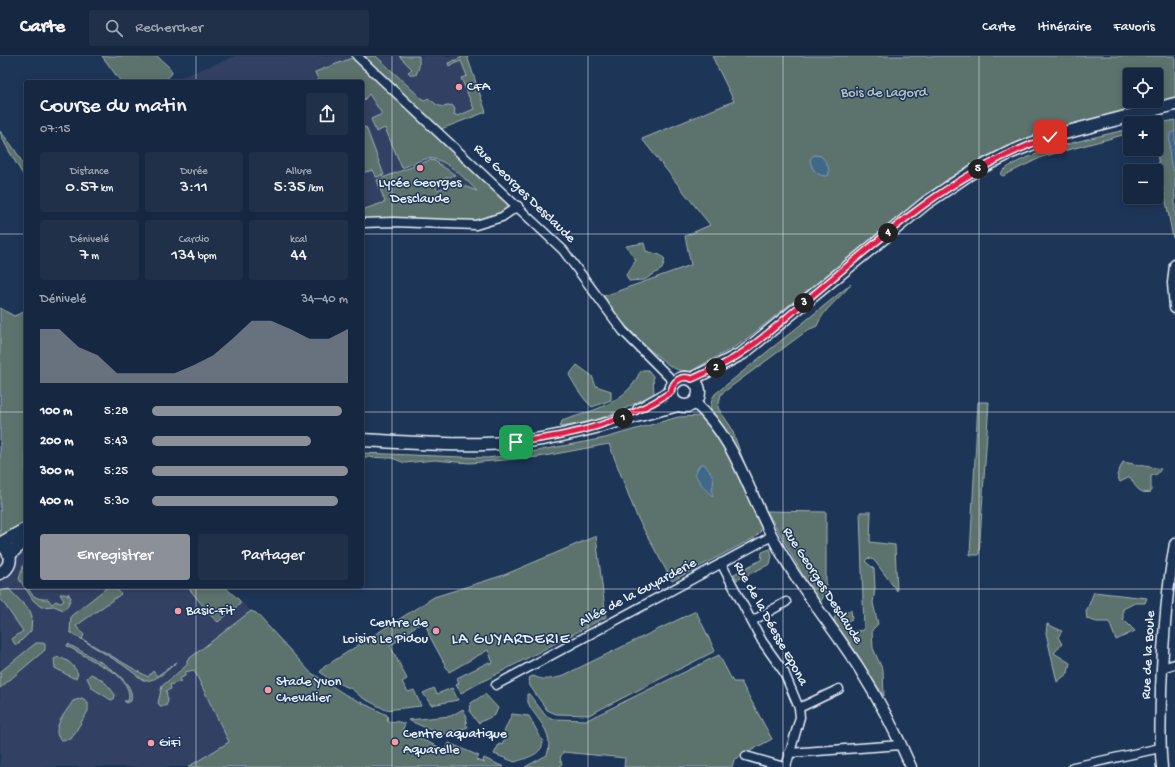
<!DOCTYPE html>
<html lang="fr">
<meta charset="utf-8">
<style>
:root{--surface:#162841;--page:#1f3048;--text:#f1f3f6;--muted:#9ea6b1;--line:#35445a;--accent:#8c9099}
body{margin:0;font-family:"Gochi Hand",sans-serif;background:var(--page);color:var(--text);height:100vh;display:flex;flex-direction:column;font-size:15px;white-space:nowrap}
*{box-sizing:border-box;margin:0}
p{font-size:13px;color:var(--muted)}
.icon{flex:none;width:22px;height:22px;fill:none;stroke:currentColor;stroke-width:2;stroke-linecap:round;stroke-linejoin:round}
.map{position:relative;flex:1;overflow:hidden}
.sheet{position:absolute;left:24px;top:24px;width:340px;height:508px;display:flex;flex-direction:column;background:var(--surface);border-radius:4px;box-shadow:0 2px 10px #0003,0 0 0 1px var(--line)}
.sheet>*{flex:none}
.controls{position:absolute;left:1123px;top:12px;display:grid;gap:8px}
.controls a{display:grid;place-items:center;width:40px;height:40px;border-radius:4px;background:var(--surface);box-shadow:0 2px 10px #0003,0 0 0 1px var(--line);font-size:20px}
.pin{position:absolute;display:grid;place-items:center;width:34px;height:34px;color:#fff;margin:-17px;border-radius:8px;box-shadow:0 2px 6px #0006}
.km{position:absolute;width:20px;height:20px;margin:-10px;border-radius:50%;background:#222;color:#fff;font-size:11px;line-height:20px;text-align:center}
.round{display:grid;place-items:center;flex:none;width:42px;height:42px;border-radius:4px;background:var(--page)}
.headline{display:flex;align-items:center;justify-content:space-between;height:68px;padding:0 16px}
h1{font-size:22px;font-weight:600;line-height:30px}
.figures{display:grid;grid-template-columns:repeat(3,1fr);gap:6px;height:68px;padding:4px 16px}
.figures div{display:grid;align-content:center;border-radius:4px;background:var(--page);text-align:center}
.figures b{font-size:17px;font-weight:600}
.figures small{font-size:11px;font-weight:400}
.figures p{font-size:11px}
.chart{height:112px;padding:8px 16px}
.chart p{display:flex;justify-content:space-between}
.chart svg{width:100%;height:72px;margin-top:4px;fill:var(--accent);opacity:.7}
.action{display:flex;gap:8px;margin-top:auto;padding:8px 16px}
.action a{flex:1;height:46px;border-radius:4px;background:var(--accent);color:#fff;font-size:16px;font-weight:600;line-height:46px;text-align:center}
.action a+a{background:var(--page);color:var(--text)}
ul{padding:0 16px;list-style:none;font-size:13px}
li{display:grid;grid-template-columns:64px 48px 1fr;align-items:center;height:30px}
li i{height:10px;border-radius:5px;background:var(--accent)}
header{display:flex;align-items:center;gap:24px;box-sizing:border-box;height:56px;padding:0 20px;background:var(--surface);border-bottom:1px solid var(--line)}
header strong{font-size:19px}
nav{display:flex;gap:22px;margin-inline-start:auto;font-size:14px}
.search{width:280px;height:36px;background:var(--page);display:flex;align-items:center;gap:10px;box-sizing:border-box;padding:0 14px;border-radius:4px;color:var(--muted);font-size:15px}
.map>svg:first-child{display:block}
</style>
<header>
<strong>Carte</strong>
<div class="search"><svg class="icon" aria-label="search" viewBox="0 0 24 24"><circle cx="10" cy="10" r="6"/><path d="M15 15l6 6"/></svg>Rechercher</div>
<nav><a>Carte</a><a>Itinéraire</a><a>Favoris</a></nav>
</header>
<div class="map">
<svg width="1175" height="711" viewBox="0 0 1175 711">
<rect width="100%" height="100%" fill="#1d3557"/>
<filter id="ink" filterUnits="userSpaceOnUse"><feTurbulence type="fractalNoise" baseFrequency=".025" numOctaves="2"/><feDisplacementMap in="SourceGraphic" scale="8" xChannelSelector="R" yChannelSelector="G"/><feConvolveMatrix kernelMatrix="1 2 1 2 8 2 1 2 1" color-interpolation-filters="sRGB"/></filter>
<g filter="url(#ink)">
<g fill="#304164">
<path d="M236 0H467L486 56 437 74 518 150 476 169 362 167V26H168Z"/>
<path d="M26 461V530H224L251 555 194 601 202 630 229 686 188 711H0V472Z"/>
</g>
<g fill="#5b726d" stroke="#a2b2b2" fill-rule="evenodd">
<path d="M102 0H157L170 12 172 17C164 32 135 26 121 26Z"/>
<path d="M364 0H376L422 43 425 44 428 42 437 49 443 51 452 49 455 53 454 58 458 60 474 53 461 22 467 20 461 5 449 10 448 7 461 2V0H467L486 56 441 73Z"/>
<path d="M399 0H419V11L416 19H411L408 16 412 13Z"/>
<path d="M712 0H1175V43L1064 71 1023 85 949 122 740 288 691 315 678 314 670 310 644 289 616 259 604 240 691 209 685 180 710 169 642 83 734 45ZM1130 19H1156V45H1130Z"/>
<path d="M352 2 508 147 510 150 494 161 470 166 362 164V154L385 146 377 124 430 104 435 105 455 119 444 123 445 126 436 130 437 134 456 127 477 135C465 123 444 99 425 103 418 105 410 109 402 112L385 72 376 76 371 63 382 58 369 38 364 44 362 39V26H319L315 16Z"/>
<path d="M1175 64V180L1173 182 1156 93V68Z"/>
<path d="M366 71 384 119 376 121 373 114 362 117V72Z"/>
<path d="M1130 73V77L1042 101 1003 120 1000 118C1015 98 1103 79 1130 73Z"/>
<path d="M0 75C12 89 26 106 26 124 21 115 0 82 0 75Z"/>
<path d="M644 187 646 195 660 199 665 203 662 213 644 224 629 225 626 219 636 204 626 190Z"/>
<path d="M851 228C841 242 823 253 817 270L808 274 721 338 718 352 731 371 744 406 710 353 712 343 715 338Z"/>
<path d="M0 252 14 260 26 255V468L7 479 0 481Z"/>
<path d="M577 309 592 320 596 330 611 335V344L592 351C582 342 576 331 569 319Z"/>
<path d="M642 314H648L653 320 654 338 618 356 590 366 560 371 562 365C587 356 617 350 634 327 637 323 638 318 642 314Z"/>
<path d="M978 346H989L979 499H970Z"/>
<path d="M703 360 725 393 762 471 760 476 754 482 672 525 637 461 609 388 539 401 470 407 434 404 405 407 392 402 362 401V397L487 402 520 398 605 382 678 361Z"/>
<path d="M1123 406 1161 413 1157 418 1151 420V436C1139 439 1135 430 1130 421L1120 426 1117 419Z"/>
<path d="M767 455 826 456V537L819 548Z"/>
<path d="M860 456H871L870 486 895 489 897 535 874 504 868 502 865 505 874 513 875 532 873 547 878 568 872 574 873 592 883 615 884 640 836 570 834 562 838 557 851 554 852 563 843 567 849 576 864 574Z"/>
<path d="M596 480 606 561 472 631 461 637 456 629 459 627 457 622 489 606 490 608 493 607 488 594 449 616 429 579 425 565 411 573 412 577 390 589 407 623 402 626 408 636 414 634 421 650 386 654 361 641 352 633 330 624 320 616 324 611 434 541 504 519Z"/>
<path d="M770 493 772 500 770 508 737 524 734 518 761 504 762 496Z"/>
<path d="M26 501V530H28C30 540 38 544 48 543L52 548 56 545 60 547 64 545 60 538H65L68 540V537L71 542 67 551 63 554 54 550 41 551 33 544 19 523Z"/>
<path d="M109 530H114L121 538 76 570 84 579 82 583 148 621 153 615 157 620 177 606C168 613 156 627 143 624L123 609 70 576 71 560Z"/>
<path d="M187 530H224L240 545V548L218 566 211 560Z"/>
<path d="M9 533 30 555 32 560 31 575 16 590 12 583 23 575 0 542V535Z"/>
<path d="M1094 536 1147 542 1145 547H1135L1123 553V563L1135 575 1116 584 1109 566H1097L1087 563 1086 556Z"/>
<path d="M251 555 256 557 310 616 346 639 387 659 388 666C395 665 398 665 405 668L402 675 446 694 449 687 479 700 476 704 485 707 483 705 484 702 504 711H188L229 686 194 614 185 616V620L179 623 181 625 170 629 171 633 166 635 168 645 166 650H160L158 647 162 630 187 609V605L190 602Z"/>
<path d="M696 555 715 595 589 659 556 658 547 654 530 630 529 625 530 621 534 620C543 625 550 623 560 621Z"/>
<path d="M1047 568 1062 575 1058 581 1062 588 1054 597 1070 607 1068 617 1057 626 1046 577Z"/>
<path d="M36 587H42L45 588V594L0 632V616Z"/>
<path d="M68 588C85 598 138 621 131 645L127 647 124 645H128C132 634 122 623 115 617L67 590Z"/>
<path d="M719 599 733 626H741L772 683 734 704 732 711H624L625 702 563 696 560 702 562 708 559 711H525L547 699C557 670 525 658 527 638H529L545 659 553 663 587 664Z"/>
<path d="M59 601C68 604 74 609 78 618L76 622H73L55 612 54 603Z"/>
<path d="M91 618C102 623 108 628 115 639L114 643 111 644 92 632 87 622Z"/>
<path d="M434 632 437 638 452 632 458 644 431 649 423 637Z"/>
<path d="M485 638 498 652 495 659 478 667 470 656 471 647Z"/>
<path d="M82 642 88 646V655L71 683 61 684C49 674 67 655 73 645Z"/>
<path d="M463 653 467 661 466 668 468 671 442 679 408 664 451 660Z"/>
<path d="M512 658 529 660 543 686C542 699 526 702 515 706L494 698 499 688 502 689 506 680 503 678Z"/>
</g>
<g fill="#416789" stroke="#849eb5">
<path d="M1175 75V117C1168 108 1169 90 1170 78Z"/>
<path d="M814 99 821 100C826 106 831 112 828 120 817 121 811 113 810 103Z"/>
<path d="M700 408H704C707 412 712 417 713 422 715 430 710 432 713 441 707 435 699 427 695 418Z"/>
</g>
<g fill="none" stroke-linecap="round" stroke-linejoin="round">
<g stroke="#e8f1f8" stroke-width="11">
<g id="minor">
<path d="M357 0 563 194 623 275 674 326"/>
<path d="M362 167 393 166 476 169 502 161 518 150"/>
<path d="M721 507 762 585 784 616 799 652 800 661 786 711"/>
<path d="M752 565 786 546"/>
<path d="M1162 612 1175 608"/>
<path d="M496 629 772 480"/>
<path d="M799 652 839 633"/>
<path d="M789 697 901 689"/>
<path d="M746 700 784 711"/>
<path d="M1073 711 1160 692"/>
</g>
</g>
<g stroke="#e8f1f8" stroke-width="13">
<g id="tertiary">
<path d="M1175 209 1173 227 1175 252"/>
<path d="M695 347C734 381 748 435 772 480 796 527 830 567 859 612 879 644 896 676 911 711"/>
<path d="M1162 711C1159 685 1161 660 1161 634 1163 585 1166 537 1175 488"/>
</g>
</g>
<g stroke="#e8f1f8" stroke-width="15">
<g id="secondary">
<circle cx="685" cy="336" r="14"/>
<path d="M692 323 743 297 926 147 972 116 1009 97 1049 81 1175 48"/>
<path d="M639 354 671 336"/>
<path d="M362 384C419 387 477 392 535 384 584 377 631 360 679 349"/>
<path d="M0 488C13 495 13 511 0 517"/>
<path d="M0 488 26 473"/>
<path d="M10 498 26 483"/>
</g>
</g>
<use href="#minor" stroke="#1d3557" stroke-width="8"/>
<use href="#tertiary" stroke="#1d3557" stroke-width="10"/>
<use href="#secondary" stroke="#1d3557" stroke-width="12"/>
</g>
</g>
<g fill="none" stroke-linecap="round" stroke-linejoin="round" filter="url(#ink)">
<g stroke="#fff" stroke-width="8">
<path id="route" d="M516 386C571 380 624 367 671 336 673 324 682 319 692 323 709 315 728 307 743 296 764 282 783 264 802 248 882 182 950 116 1050 81"/>
</g>
<use href="#route" stroke="#e11d48" stroke-width="5"/>
</g>
<path fill="none" stroke="#e8f1f8" stroke-width="1" stroke-opacity="0.55" d="M196 0V26M392 0V711M588 0V711M783 0V711M979 0V711M0 178H26M362 178H1175M0 356H26M362 356H1175M196 530V711M0 533H1175"/>
<g fill="#ff9aa2" stroke="#1d3557" stroke-width="1.5">
<circle cx="459" cy="31" r="4"/>
<circle cx="420" cy="112" r="4"/>
<circle cx="178" cy="555" r="4"/>
<circle cx="436" cy="575" r="4"/>
<circle cx="268" cy="634" r="4"/>
<circle cx="395" cy="686" r="4"/>
<circle cx="151" cy="687" r="4"/>
</g>
<g text-anchor="middle" dominant-baseline="central" stroke-width="3" stroke-linejoin="round" paint-order="stroke">
<g font-size="14" fill="#e8f1f8" stroke="#1d3557" text-anchor="start">
<text x="467" y="31">CFA</text>
<text x="420" y="127" text-anchor="middle">Lycée Georges<tspan x="420" dy="16">Desclaude</tspan></text>
<text x="186" y="555">Basic-Fit</text>
<text x="428" y="567" text-anchor="end">Centre de<tspan x="428" dy="16">Loisirs Le Pidou</tspan></text>
<text x="276" y="626">Stade Yvon<tspan x="276" dy="16">Chevalier</tspan></text>
<text x="403" y="678">Centre aquatique<tspan x="403" dy="16">Aquarelle</tspan></text>
<text x="159" y="687">GiFi</text>
</g>
<g font-size="14" fill="#b7c5c7" stroke="#1d3557">
<text x="884" y="37">Bois de Lagord</text>
</g>
<g font-size="14" fill="#e8f1f8" stroke="#1d3557">
<text transform="translate(524 138) rotate(44)">Rue Georges Desclaude</text>
<text transform="translate(822 530) rotate(57)">Rue Georges Desclaude</text>
<text transform="translate(638 537) rotate(-28)">Allée de la Guyarderie</text>
<text transform="translate(770 568) rotate(61)">Rue de la Déesse Epona</text>
<text transform="translate(1149 599) rotate(-87)">Rue de la Boule</text>
</g>
<g font-size="16" letter-spacing="1" fill="#e8f1f8" stroke="#1d3557">
<text x="511" y="584">LA GUYARDERIE</text>
</g>
</g>
</svg>
<div class="controls">
<a><svg class="icon" aria-label="locate" viewBox="0 0 24 24"><circle cx="12" cy="12" r="6"/><path d="M12 2v4M12 18v4M2 12h4M18 12h4"/></svg></a>
<a>+</a>
<a>−</a>
</div>
<div class="pin" style="left:516px;top:386px;background:#1e9e55"><svg class="icon" aria-label="arrive" viewBox="0 0 24 24"><path d="M6 21V4h12l-3 4 3 4H6"/></svg></div>
<div class="pin" style="left:1050px;top:81px;background:#d93025"><svg class="icon" aria-label="check" viewBox="0 0 24 24"><path d="M5 12l5 5 9-10"/></svg></div>
<b class="km" style="left:623px;top:362px">1</b>
<b class="km" style="left:716px;top:312px">2</b>
<b class="km" style="left:804px;top:247px">3</b>
<b class="km" style="left:888px;top:177px">4</b>
<b class="km" style="left:978px;top:113px">5</b>
<section class="sheet">
<div class="headline"><div><h1>Course du matin</h1><p>07:15</p></div><a class="round"><svg class="icon" aria-label="share" viewBox="0 0 24 24"><path d="M12 15V3M7 8l5-5 5 5M5 13v7h14v-7"/></svg></a></div>
<div class="figures">
<div><p>Distance</p><b>0.57<small> km</small></b></div>
<div><p>Durée</p><b>3:11</b></div>
<div><p>Allure</p><b>5:35<small> /km</small></b></div>
</div>
<div class="figures">
<div><p>Dénivelé</p><b>7<small> m</small></b></div>
<div><p>Cardio</p><b>134<small> bpm</small></b></div>
<div><p>kcal</p><b>44</b></div>
</div>
<div class="chart"><p><span>Dénivelé</span>34–40 m</p>
<svg viewBox="0 0 160 44" preserveAspectRatio="none"><path d="M0 44V11L10 11L20 22L30 27L40 38L50 38L60 38L70 38L80 33L90 27L100 17L110 6L120 6L130 11L140 17L150 17L160 11V44z"/></svg>
</div>
<ul>
<li><b>100 m</b>5:28<i style="width:97%"></i></li>
<li><b>200 m</b>5:43<i style="width:81%"></i></li>
<li><b>300 m</b>5:25<i style="width:100%"></i></li>
<li><b>400 m</b>5:30<i style="width:95%"></i></li>
</ul>
<div class="action"><a>Enregistrer</a><a>Partager</a></div>
</section>
</div>
